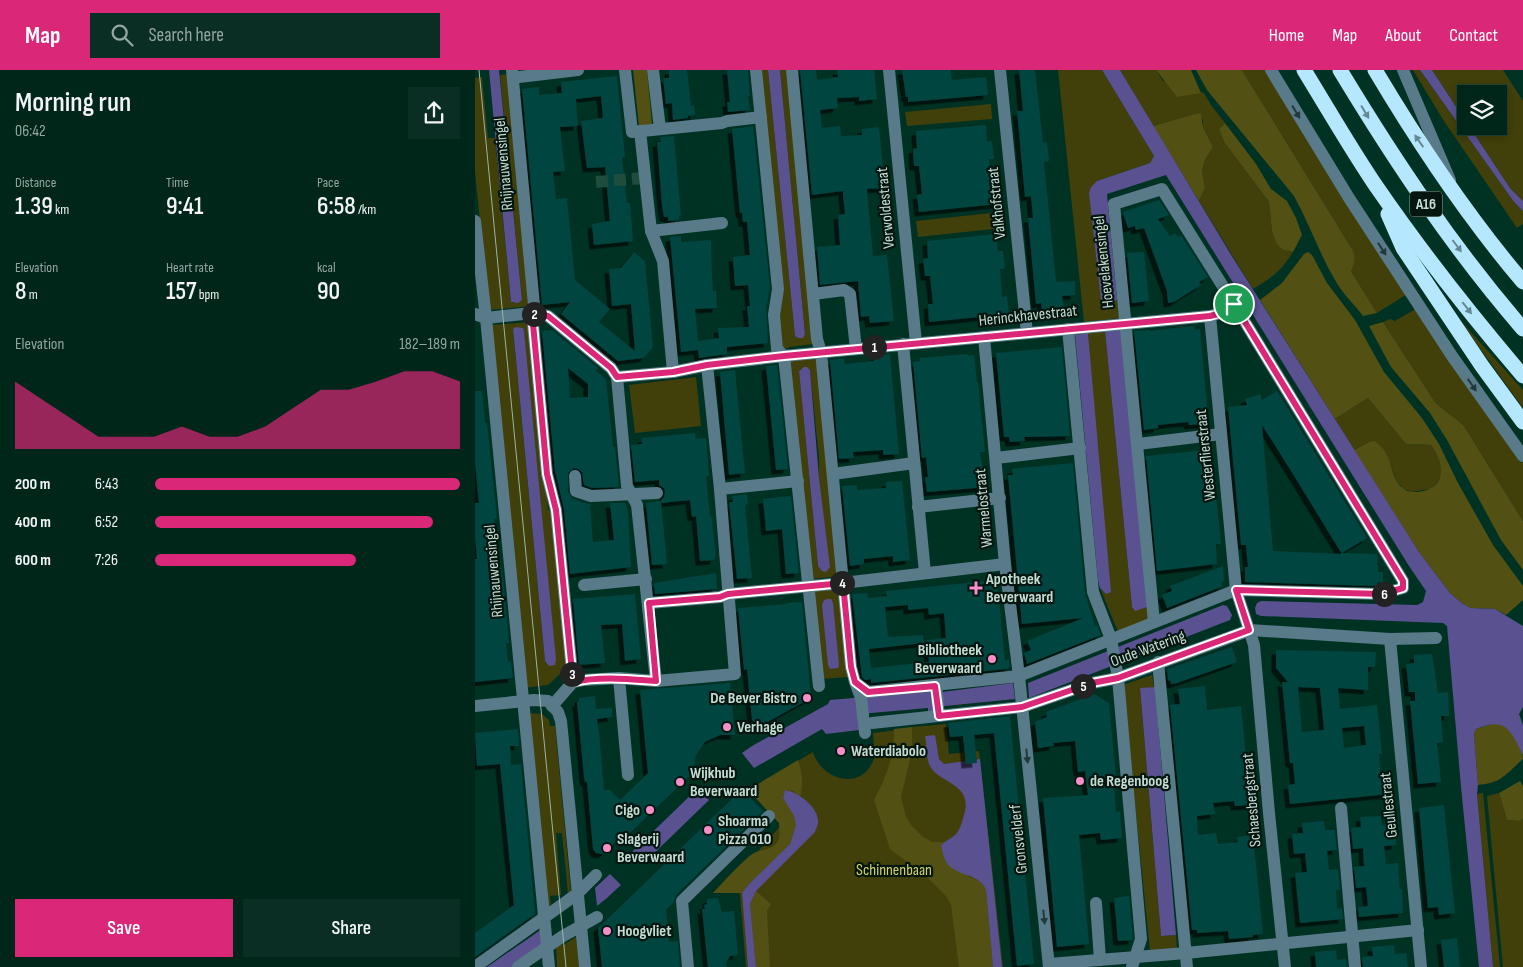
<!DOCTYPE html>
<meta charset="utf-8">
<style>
:root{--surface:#00261a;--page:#0a2e23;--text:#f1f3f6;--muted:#95a5a2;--line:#224339;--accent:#db2777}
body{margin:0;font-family:"Sofia Sans Condensed",sans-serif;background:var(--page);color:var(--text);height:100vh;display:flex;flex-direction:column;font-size:19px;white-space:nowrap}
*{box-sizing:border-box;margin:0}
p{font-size:16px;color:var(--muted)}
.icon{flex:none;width:28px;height:28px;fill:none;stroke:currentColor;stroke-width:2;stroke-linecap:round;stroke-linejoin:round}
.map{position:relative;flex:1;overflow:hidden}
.side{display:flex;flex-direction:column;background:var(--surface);width:475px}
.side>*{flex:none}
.tools{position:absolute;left:982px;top:15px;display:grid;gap:10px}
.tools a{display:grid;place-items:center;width:50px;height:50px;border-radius:0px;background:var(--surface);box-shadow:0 2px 8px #0003,0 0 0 1px var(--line);font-size:25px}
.pin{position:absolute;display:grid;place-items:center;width:42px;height:42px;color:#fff;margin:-21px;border:2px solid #fff;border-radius:50%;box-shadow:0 1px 5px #0007}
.km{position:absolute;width:25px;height:25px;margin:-12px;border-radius:50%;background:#222;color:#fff;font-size:14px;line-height:25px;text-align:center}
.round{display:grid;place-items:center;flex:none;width:52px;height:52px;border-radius:0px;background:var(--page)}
.head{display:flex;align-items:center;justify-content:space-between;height:85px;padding:0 15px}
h1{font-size:28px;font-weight:600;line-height:38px}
.metrics{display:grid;grid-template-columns:repeat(3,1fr);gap:8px;height:85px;padding:5px 15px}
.metrics div{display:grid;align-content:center}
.metrics b{font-size:25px;font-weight:600}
.metrics small{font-size:14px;font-weight:400}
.metrics p{font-size:14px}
.chart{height:140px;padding:10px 15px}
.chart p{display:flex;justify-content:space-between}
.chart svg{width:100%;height:90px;margin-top:5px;fill:var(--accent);opacity:.7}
.button{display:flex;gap:10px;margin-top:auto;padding:10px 15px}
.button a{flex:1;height:58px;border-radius:0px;background:var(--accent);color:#fff;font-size:20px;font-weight:600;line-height:58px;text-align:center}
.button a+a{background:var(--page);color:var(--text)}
ul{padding:0 15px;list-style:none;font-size:16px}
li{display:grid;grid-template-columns:80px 60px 1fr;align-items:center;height:38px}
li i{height:12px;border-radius:6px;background:var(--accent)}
header{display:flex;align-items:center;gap:30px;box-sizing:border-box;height:70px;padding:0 25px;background:var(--accent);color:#fff}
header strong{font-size:24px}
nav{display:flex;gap:28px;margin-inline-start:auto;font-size:18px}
.search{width:350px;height:45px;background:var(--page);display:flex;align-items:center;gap:12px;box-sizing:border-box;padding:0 18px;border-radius:0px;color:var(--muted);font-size:19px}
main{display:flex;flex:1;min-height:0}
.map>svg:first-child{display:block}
</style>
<header>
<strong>Map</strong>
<div class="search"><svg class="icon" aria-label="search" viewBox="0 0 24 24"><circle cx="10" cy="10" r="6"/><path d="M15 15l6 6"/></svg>Search here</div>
<nav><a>Home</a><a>Map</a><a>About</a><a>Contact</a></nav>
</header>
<main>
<section class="side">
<div class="head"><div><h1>Morning run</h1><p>06:42</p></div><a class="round"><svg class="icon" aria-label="share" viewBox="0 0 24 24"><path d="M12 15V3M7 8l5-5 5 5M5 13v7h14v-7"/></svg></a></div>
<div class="metrics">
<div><p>Distance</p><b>1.39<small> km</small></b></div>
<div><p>Time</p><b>9:41</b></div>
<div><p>Pace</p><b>6:58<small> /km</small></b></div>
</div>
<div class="metrics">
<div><p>Elevation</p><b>8<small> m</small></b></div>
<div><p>Heart rate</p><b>157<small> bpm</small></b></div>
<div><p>kcal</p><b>90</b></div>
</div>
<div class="chart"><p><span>Elevation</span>182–189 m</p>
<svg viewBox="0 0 160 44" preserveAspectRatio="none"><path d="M0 44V11L10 20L20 29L30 38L40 38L50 38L60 33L70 38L80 38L90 33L100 24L110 15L120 15L130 11L140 6L150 6L160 11V44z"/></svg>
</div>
<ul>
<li><b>200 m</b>6:43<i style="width:100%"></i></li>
<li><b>400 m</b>6:52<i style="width:91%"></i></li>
<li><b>600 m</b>7:26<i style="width:66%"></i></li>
</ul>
<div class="button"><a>Save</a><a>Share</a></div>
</section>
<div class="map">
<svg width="1048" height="897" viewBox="0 0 1048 897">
<defs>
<filter id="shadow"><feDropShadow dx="-4.5" dy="4.5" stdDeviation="0" flood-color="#0009"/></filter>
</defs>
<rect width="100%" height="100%" fill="#003223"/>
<g fill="#413f0a" fill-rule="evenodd">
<path d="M285 0H293L320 266 323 268 330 264 305 0H313L339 274 314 277V278L306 279Z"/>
<path d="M583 0H627L679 86 675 93 622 111 642 229 644 248 609 252Z"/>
<path d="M645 0H681L688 11 729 23 736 35 750 53 744 59 749 72 794 132 797 162 808 180 818 182C806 201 797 208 778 219L724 131 730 118 727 102 730 90 738 77 728 57V50L723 43 678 56Z"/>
<path d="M767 0H792L934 223 902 243 876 201 877 179Z"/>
<path d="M938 0H945L1039 132 1048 141V154L1042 158 967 48Z"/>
<path d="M957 0H1028L1048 31V131L1035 118 994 56H1024V24H991V52Z"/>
<path d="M34 4 56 236 14 240 0 102V8L7 7 13 68H20L36 232 38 233 47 230 25 5Z"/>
<path d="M516 34 517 49 432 56 430 42Z"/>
<path d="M526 142 527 158 443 167 441 151Z"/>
<path d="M944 237 1021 355 1048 393V451L989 356C980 347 969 341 960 332L908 252 915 249 920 251Z"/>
<path d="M984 249 1048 320V338Z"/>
<path d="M55 252 73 440 78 439 93 599 86 603 73 615 49 618 15 255ZM38 260 49 261 71 594 70 591Z"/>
<path d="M630 261 657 537 661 540 675 536 676 551 644 564 625 518 631 524 613 263Z"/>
<path d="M343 289 364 506 337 509 315 291ZM325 299 335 300 344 388 343 496 324 301Z"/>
<path d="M221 307 226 356 160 363 154 315Z"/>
<path d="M893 328 931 374 956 375 963 385 966 397V406L961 414 955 419 936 422 928 418 921 410 912 384 894 372 879 380 860 349Z"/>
<path d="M365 519 373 607 347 609 338 521Z"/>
<path d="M677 605 679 617 665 619 686 866 701 865 702 878 675 881 648 615Z"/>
<path d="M54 643 67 644 74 650 75 656H80L96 823 93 824 87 763H81L86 825 75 826 76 836 72 839Z"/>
<path d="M471 654 474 684 504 681 528 897H271L263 804 308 753 273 720 338 682C346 709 385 722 398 691 401 684 398 672 398 663L437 658V657Z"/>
<path d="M1008 723 1025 897H1018L1002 724Z"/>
<path d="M1024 723 1032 750 1045 751 1048 749V897H1028L1012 726Z"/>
<path d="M101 867 104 897H82L81 876 90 874Z"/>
</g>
<g fill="#525012">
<path d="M158 0H172L177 54 164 56Z"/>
<path d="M681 0H716L726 23 702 27Z"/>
<path d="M721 0H767L877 179C881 188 880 192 876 201L902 243 888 246C879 234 867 223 860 210 844 183 834 153 819 126L732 20Z"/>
<path d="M723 43 726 44 728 57 738 77 730 90 727 101 730 118 724 131 678 56Z"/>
<path d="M750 53 781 94 796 119 812 131 821 148 827 165 818 182 808 180 802 174 797 162 794 132 749 72 744 59Z"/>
<path d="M833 182 837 185 852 213 880 250 909 302 947 348 964 374 983 413 1018 475 1048 516V530L1031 545 1020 539 996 538 988 534 975 523 944 482 879 380 894 372 900 371C904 375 909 379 911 383 918 394 916 409 928 418 932 422 937 422 943 422 972 419 970 394 956 375L931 374 893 328 860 349 785 230 807 213 829 184Z"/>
<path d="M908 252 960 332C969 341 980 347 989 356L1048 451V500L1026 470 972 370 955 343 916 297 894 256Z"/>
<path d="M1016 654C1021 654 1027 653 1032 657 1039 662 1048 680 1048 689 1031 704 1027 713 1003 715L999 664 1001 659Z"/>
<path d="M437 657V681L426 727 431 747 436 755 448 767 458 772H468L466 775C474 784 481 795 490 803 498 812 505 806 511 820L518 897H484L476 835 471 826 451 806 415 779 399 730C411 708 420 684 419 659Z"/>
<path d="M323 690C327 703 329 714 325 727L318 721 310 720 308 728 319 746 321 755 315 774 274 814 267 823H238C246 815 271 786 281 782 288 780 300 779 304 769 305 765 304 757 304 753L273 720Z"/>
<path d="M1045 711 1048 716V749L1045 751 1032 750 1024 723Z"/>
<path d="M281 821 296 834 292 841 295 897H281L275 834Z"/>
</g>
<g fill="#595190">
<path d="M14 0H24L47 230 43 233 36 232Z"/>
<path d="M293 0H305L330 264 328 268H323L320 266Z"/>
<path d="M627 0H645L755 183 944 482 975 523 988 534 996 538 1020 539 1048 556V637L1044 644 1048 655V685C1036 661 1031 646 1001 659L999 664 1003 715 1002 724 1018 897H1004L986 717 972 556 968 553 786 546 781 544 780 538 782 533 786 531 942 535 948 532 951 521 934 496 691 105 632 124 642 229 638 235H629L626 230 614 123 616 117 622 111 675 93 679 86Z"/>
<path d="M945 0H957L991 52V56H994L1035 118 1048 131V141L1039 132Z"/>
<path d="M41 257 48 258 49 261 81 589 80 595 74 596 70 591 38 259Z"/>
<path d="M647 260 675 536 660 541 657 537 630 261Z"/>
<path d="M613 263 636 522 631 524 625 518 623 510 600 265Z"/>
<path d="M329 297H332L335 300 344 408 355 497 351 502 347 501 343 496 324 301Z"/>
<path d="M353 529H356L358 533 364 595 363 598 355 599 353 595 347 535 349 530Z"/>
<path d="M748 535 752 536 757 545 755 550 554 628 553 613Z"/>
<path d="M538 613 540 629 460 637V641L453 642V638L385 644 384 660 351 664 347 659 279 698 267 683 277 676 353 634 355 630 458 621 459 623Z"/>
<path d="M680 617 701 865 686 866 665 618Z"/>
<path d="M460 665 464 689 469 694 505 689 527 897H518L511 820C504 802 478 807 470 790 468 786 467 779 466 775 470 771 475 769 479 766 485 761 487 752 489 745 499 712 462 714 454 694 451 686 452 675 450 666Z"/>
<path d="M223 718 234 730 168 794 157 782Z"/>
<path d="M310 720C323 722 342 736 343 750 344 754 341 758 340 762L281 821 275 834 281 897H273L267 823 274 814 315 774 321 755 319 746 308 728Z"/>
<path d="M135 804 146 815 132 828 122 836 120 818Z"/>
<path d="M67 859 68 876 37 897H12Z"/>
</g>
<g fill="#024440" fill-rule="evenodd" filter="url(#shadow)">
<path d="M194 0H212L216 36 219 35 220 45 213 46V48L198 50 197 33 191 34 188 8H194Z"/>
<path d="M252 0H273L275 26H273L275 40 253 42 252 32H255Z"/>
<path d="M325 0H341L342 10 363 7 362 0H399L402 29 384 31V27L362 28 363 38 345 40 347 58 365 56 366 66 387 65V59L404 57 410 118 392 119 398 186 412 185 419 251 395 253 394 246 386 247 383 211 345 215 342 177 365 175 363 145 370 144 368 125V121L337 125Z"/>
<path d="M427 0H476L477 10 511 7 513 25 433 32V27H431Z"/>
<path d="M544 0H560L568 73 572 72 574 91 569 92 581 212 600 211V225L587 226 589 238 567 240 566 233 561 234 553 148H558L556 126 550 127 542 41H548Z"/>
<path d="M142 6 150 87H147L152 133H155L158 171 119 175 117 154 135 151 130 97 112 98 106 51 128 48 126 26 101 29 103 56 85 57 90 101 78 102 81 129 92 128 100 210 135 239 124 252 160 281 156 234 137 236 134 199 146 198 159 182 170 191 178 277 169 288 143 291 86 244 95 232 67 235 47 19 64 17V25L87 23 86 12Z"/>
<path d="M511 55 512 72 517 71 519 89H514L517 117H522L523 134 444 142 442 125 447 124 444 96H439L438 79 442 78 441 61Z"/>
<path d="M278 56 295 216 292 235H291L293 273 252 277V284L224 288 223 280 206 282 195 167 206 166V172L236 170 237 207 238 221H241L242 238 220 239 223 271 244 268 243 258 274 257 272 236H275L273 215 260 216 258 187 275 185 272 152H268L267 143H265L257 59Z"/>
<path d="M199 66 206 146H204V150L193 151V147H189L187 135 182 72H186L185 67Z"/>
<path d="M684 130 694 145 683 149 695 166 700 163 703 167 706 165 733 207 724 212 726 215 699 232 693 233 692 221 669 158 661 160 660 156 653 158 648 143V142Z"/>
<path d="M521 164 523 181H528L530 198 525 199 527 227 532 226 534 244 454 252 453 234H458L455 206H450L448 189 453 188 452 171Z"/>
<path d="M669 182 674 231 657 233 652 183Z"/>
<path d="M719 256 720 260 725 259 733 348H728L729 354 714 355 713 352 683 355V358L669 360 659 261 674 260V261Z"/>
<path d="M77 260 123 298 121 301 131 309 138 377H140L144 417 117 418 109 415 107 402 103 399 99 398 93 403V422L98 429 113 434H120L115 435 118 472 139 470 135 433H150L153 442 156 497 95 504 89 439 80 401 67 261ZM93 298 113 314V327L95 328Z"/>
<path d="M587 277 595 366 549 367 550 371 535 372 534 367H529L521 283Z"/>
<path d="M415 284 424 384 408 385V380L378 382 379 388 364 389 355 290 369 288 370 294 399 291V286Z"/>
<path d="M493 284V286L499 285 502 312H503L510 382H505L508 402H510L512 417 452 422 450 407H453L451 387 447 388 438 292 445 291V288Z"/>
<path d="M302 295 313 399 301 400 291 296Z"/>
<path d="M260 300 270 403 254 405 245 302Z"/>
<path d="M0 321H7L10 353H12L20 429 22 449H19L23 487 24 497H26L29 516 34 573H31L33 592 36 591 38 608 0 612V489H2L0 466V433H4L0 392Z"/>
<path d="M802 321 892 468 867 483 902 484 903 502H908V513L903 512 902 516 770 512V497H773L771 475H766L753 337 772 335 770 329 785 324 787 330ZM787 355 813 396 867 484 798 481Z"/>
<path d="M220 363 221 369 231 368 234 406 231 407 235 445 237 448 238 459 241 485 239 490 225 491 221 446 217 447 215 430 186 433V430L189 427 190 422 189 418 184 415V410L160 412 156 375 167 374V368Z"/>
<path d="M731 380 732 386H737L746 474H741L742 494 682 501 671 386Z"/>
<path d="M598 393 610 523 620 556 622 555 626 565 552 594 549 583 556 580 552 571 608 548 547 554 533 405H538L537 399Z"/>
<path d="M427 411 435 490 418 492V486L389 489V494L375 496 367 416 382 415V420L411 418V412Z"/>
<path d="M272 424 273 434 270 435 277 508 262 509 254 432H258L257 426Z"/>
<path d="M316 426 324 503 311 504 307 459 291 461 288 429Z"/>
<path d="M186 431 192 494 177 495 171 433Z"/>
<path d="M748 496 749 511 746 512 748 516 692 538 687 525 697 521 695 516Z"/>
<path d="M241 503 242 519 180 524 179 513Z"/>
<path d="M522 510 530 591 534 589 535 597 531 599 396 613V609L390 610 387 607 377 524 392 523 393 528 412 526 411 521ZM433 535V540L453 538 454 545 469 543 471 568 452 570 454 592 396 598 394 579 449 573 448 565 413 567 410 537Z"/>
<path d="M160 524 166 589 150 591 147 554 126 555 130 593 104 595 98 529Z"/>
<path d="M327 532 336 628 287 655 282 656 277 650 272 599 269 600 263 538 312 534V533Z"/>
<path d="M757 577 762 592 702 613 696 614 695 610 693 611 692 599Z"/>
<path d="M801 580 901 582 900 597H893V620L863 618 865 639 902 635 907 684H904L906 710H913L914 724 815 734 813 715 820 714 818 693H815L807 612H813L801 598ZM823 617 845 618 849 660 827 662ZM889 656 891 675 869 678 867 658Z"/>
<path d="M957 584 963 623 973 622 974 646H966L968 672 962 673 966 712 943 714 935 631H940V622H934L931 594 939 593V585Z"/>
<path d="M255 613 260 665H245L230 672 221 685 218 703 154 764 151 762 128 784 121 783 118 779 112 712H110L109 707 102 632H104V628L120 626 121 639 137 638V647L122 649 124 662 129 720H135L145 730 173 703 165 620Z"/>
<path d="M730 616 732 640 766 636 776 735 760 736 759 731 738 733 740 744 722 746 723 765 741 763 743 774 763 772 762 767 778 765 788 864 778 865V867L754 869 753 861 722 863V860H717L695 635 705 634 703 619Z"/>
<path d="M619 624 634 633 642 718H639L641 742 645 741 647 768 626 770 625 763 604 765 614 874 582 877 568 728 613 725 610 701 603 702 600 671 578 673 579 676 563 678 560 652 572 647 571 642Z"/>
<path d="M535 646 559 894 542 896 519 663 499 665 502 693 491 694 488 666 475 667 473 653Z"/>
<path d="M43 659 44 676H35L36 695 46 694 60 844 0 887V863L39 835 25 694 2 696 0 663Z"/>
<path d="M267 719 288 741 201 825 199 832 191 840 194 872 203 871 205 897H127L123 858Z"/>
<path d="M969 735 980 843 964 845 963 837 953 838 944 738Z"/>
<path d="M906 746 907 755 919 754 921 775 909 776 911 794 923 793 925 819H927L928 843 884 847 883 837 893 836 891 817 881 818 879 797 889 796 888 778 878 779 876 758 886 757 885 747Z"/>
<path d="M849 751 850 760H860L862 780 852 781 854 800 863 799 865 820H861L862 839 867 838 868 849 825 853 820 803 832 802 831 793 830 783 819 784 817 764 828 763 827 753Z"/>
<path d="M654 826 658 868 657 870 643 871 639 828Z"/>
<path d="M243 828 247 842 259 841 263 885 255 886 251 893 252 897H233L227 839H230L229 835 232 834V829Z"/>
<path d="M982 868 985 897H969L966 870Z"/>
<path d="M919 875 920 884 931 883 933 897H888L887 887 898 886 897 877Z"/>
<path d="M861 880 862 890 871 889 872 897H841L840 882Z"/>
</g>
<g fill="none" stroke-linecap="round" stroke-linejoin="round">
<path stroke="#1e4c3d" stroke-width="12" stroke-dasharray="12 6" stroke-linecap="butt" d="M121 112 169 108"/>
<g stroke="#587a89" stroke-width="12">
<path d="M37 0 59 235 57 243 72 404 81 440 98 612"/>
<path d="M150 0 157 62 247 53 252 51 286 47"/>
<path d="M178 0 185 59"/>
<path d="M281 0 303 219 299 245 302 279 309 286 344 616"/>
<path d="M317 0 342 269 346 282 376 597 380 612"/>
<path d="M414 0 441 273"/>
<path d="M525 0 552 263"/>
<path d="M796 0 874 128 977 286 1048 386"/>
<path d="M928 0 975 110"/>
<path d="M44 7 103 0"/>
<path d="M165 61 176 161 188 191 198 302"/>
<path d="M0 151 11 248 74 897"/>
<path d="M176 161 247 153"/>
<path d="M338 224 369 220 375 224 381 279"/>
<path d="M0 244 11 248 57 243 73 246 136 298 142 307"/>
<path d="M593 259 618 522 636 569 643 608 666 869 657 897"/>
<path d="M509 267 530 494 544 606 574 897"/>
<path d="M428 274 450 503"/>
<path d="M142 307 198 302 232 295 309 286 735 246 750 242 759 234"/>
<path d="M142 307 152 416 162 435 181 611"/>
<path d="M663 374 746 364"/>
<path d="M521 388 605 378"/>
<path d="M358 404 439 393"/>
<path d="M100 406 101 421 116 426 182 423"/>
<path d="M245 419 323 411"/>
<path d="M443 437 525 428"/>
<path d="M109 515 171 509"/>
<path d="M174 533 245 527 253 524 368 513 530 494"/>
<path d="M679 552 639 134 687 119 759 234 928 511V518L907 524 761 520 779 575 794 743 810 897"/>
<path d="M915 569 946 897"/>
<path d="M683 592 712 897"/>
<path d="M144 608 153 705"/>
<path d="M461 615 464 646"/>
<path d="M0 636 59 630 73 631 83 642 86 651 110 897"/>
<path d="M77 636 98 612 108 610 144 608 181 611 260 604 245 419 232 295"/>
<path d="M397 653 547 637 617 613 643 608 775 560 915 569 961 568"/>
<path d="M390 663 386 628 380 612 393 622 544 606 761 520 735 246"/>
<path d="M866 738 880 897"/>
<path d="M621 833 625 890"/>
<path d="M574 894 711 883 943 860"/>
<path d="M0 897 102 824 121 805"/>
<path d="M43 897 88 866 122 847"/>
<path d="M213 897 207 831 294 746"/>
</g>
<g stroke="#b5e7fe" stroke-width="15">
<path d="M829 0C853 39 876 79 901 116 947 183 996 245 1048 306"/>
<path d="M865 0C920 91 978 178 1048 259"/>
<path d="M900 0C944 74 992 146 1048 212"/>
<path d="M913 144 928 178 1007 296 1048 352"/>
</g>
<path stroke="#97b4a9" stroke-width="1" d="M4 0 91 897"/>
</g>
<defs><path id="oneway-solid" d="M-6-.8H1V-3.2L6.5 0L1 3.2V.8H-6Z" transform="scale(1.25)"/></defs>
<g fill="#21393a">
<use href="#oneway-solid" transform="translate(821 42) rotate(59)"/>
<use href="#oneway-solid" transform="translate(907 179) rotate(57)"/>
<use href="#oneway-solid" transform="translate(997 315) rotate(55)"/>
<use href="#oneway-solid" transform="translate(552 686) rotate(84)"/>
<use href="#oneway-solid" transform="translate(569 847) rotate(84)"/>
</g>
<g fill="#658992">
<use href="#oneway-solid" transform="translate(890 42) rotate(59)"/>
<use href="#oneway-solid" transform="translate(944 71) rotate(-125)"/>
<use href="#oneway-solid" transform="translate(982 176) rotate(53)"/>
<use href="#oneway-solid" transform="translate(992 238) rotate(52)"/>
</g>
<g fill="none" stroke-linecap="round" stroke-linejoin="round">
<g stroke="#fff" stroke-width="10">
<path id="route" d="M759 234 928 511V518L907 524 761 520 774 560 643 608 617 613 547 637 464 646 460 616 393 622 380 612 376 597 368 513 253 524 245 527 174 533 181 611C154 609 125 606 98 612L81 440 72 404 57 243 73 246 136 298 142 307 198 302 232 295 309 286 735 246 750 242Z"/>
</g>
<use href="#route" stroke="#db2777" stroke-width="6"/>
</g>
<g fill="#f98fc8" stroke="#04160f" stroke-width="2">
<path d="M498.5 510.5h5v5h5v5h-5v5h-5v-5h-5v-5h5z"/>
<circle cx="517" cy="589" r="5"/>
<circle cx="332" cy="628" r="5"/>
<circle cx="252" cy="657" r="5"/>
<circle cx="366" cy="681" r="5"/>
<circle cx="605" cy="711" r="5"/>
<circle cx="205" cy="712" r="5"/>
<circle cx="175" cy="740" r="5"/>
<circle cx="233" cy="760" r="5"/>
<circle cx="132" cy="778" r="5"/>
<circle cx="132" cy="861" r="5"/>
</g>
<g text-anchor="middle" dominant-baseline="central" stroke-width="4.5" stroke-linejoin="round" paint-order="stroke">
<rect fill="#04160f" stroke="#8ba198" stroke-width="1" x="935" y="121.5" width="32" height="25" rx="4"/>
<g font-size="15" font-weight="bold" fill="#c5dcd2">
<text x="951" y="134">A16</text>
</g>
<g font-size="16" fill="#c5dcd2" stroke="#04160f">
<text transform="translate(29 94) rotate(-95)">Rhijnauwensingel</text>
<text transform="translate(522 133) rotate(-96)">Valkhofstraat</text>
<text transform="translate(411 138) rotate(-95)">Verwoldestraat</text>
<text transform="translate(629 192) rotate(-96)">Hoevelakensingel</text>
<text transform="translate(553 246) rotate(-6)">Herinckhavestraat</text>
<text transform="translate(731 385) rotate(-96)">Westerflierstraat</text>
<text transform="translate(509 438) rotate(-95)">Warmelostraat</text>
<text transform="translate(19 501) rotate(-95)">Rhijnauwensingel</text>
<text transform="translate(673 579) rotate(-20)">Oude Watering</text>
<text transform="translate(777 730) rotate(-95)">Schaesbergstraat</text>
<text transform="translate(914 735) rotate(-96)">Geullestraat</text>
<text transform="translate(544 769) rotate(-96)">Gronsvelderf</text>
</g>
<g font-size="16" font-weight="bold" fill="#c5dcd2" stroke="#04160f" text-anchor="start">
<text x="511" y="509">Apotheek<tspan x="511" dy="18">Beverwaard</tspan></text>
<text x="507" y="580" text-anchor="end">Bibliotheek<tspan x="507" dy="18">Beverwaard</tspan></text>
<text x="322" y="628" text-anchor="end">De Bever Bistro</text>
<text x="262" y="657">Verhage</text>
<text x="376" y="681">Waterdiabolo</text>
<text x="215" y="703">Wijkhub<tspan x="215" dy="18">Beverwaard</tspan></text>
<text x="615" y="711">de Regenboog</text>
<text x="165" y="740" text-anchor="end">Cigo</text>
<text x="243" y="751">Shoarma<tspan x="243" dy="18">Pizza 010</tspan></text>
<text x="142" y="769">Slagerij<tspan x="142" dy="18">Beverwaard</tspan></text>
<text x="142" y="861">Hoogvliet</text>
</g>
<g font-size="16" fill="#d4d266" stroke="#04160f">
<text x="419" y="800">Schinnenbaan</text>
</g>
</g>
</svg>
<div class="tools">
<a><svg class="icon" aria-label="layers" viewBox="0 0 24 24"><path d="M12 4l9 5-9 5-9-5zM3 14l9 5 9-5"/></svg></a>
</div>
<div class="pin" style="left:759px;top:234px;background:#1e9e55"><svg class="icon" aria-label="arrive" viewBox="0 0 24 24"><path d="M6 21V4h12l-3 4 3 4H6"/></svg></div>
<b class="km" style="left:399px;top:277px">1</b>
<b class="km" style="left:59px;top:244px">2</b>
<b class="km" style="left:97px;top:604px">3</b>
<b class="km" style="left:367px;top:513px">4</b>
<b class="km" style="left:608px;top:616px">5</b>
<b class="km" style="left:909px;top:524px">6</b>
</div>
</main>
